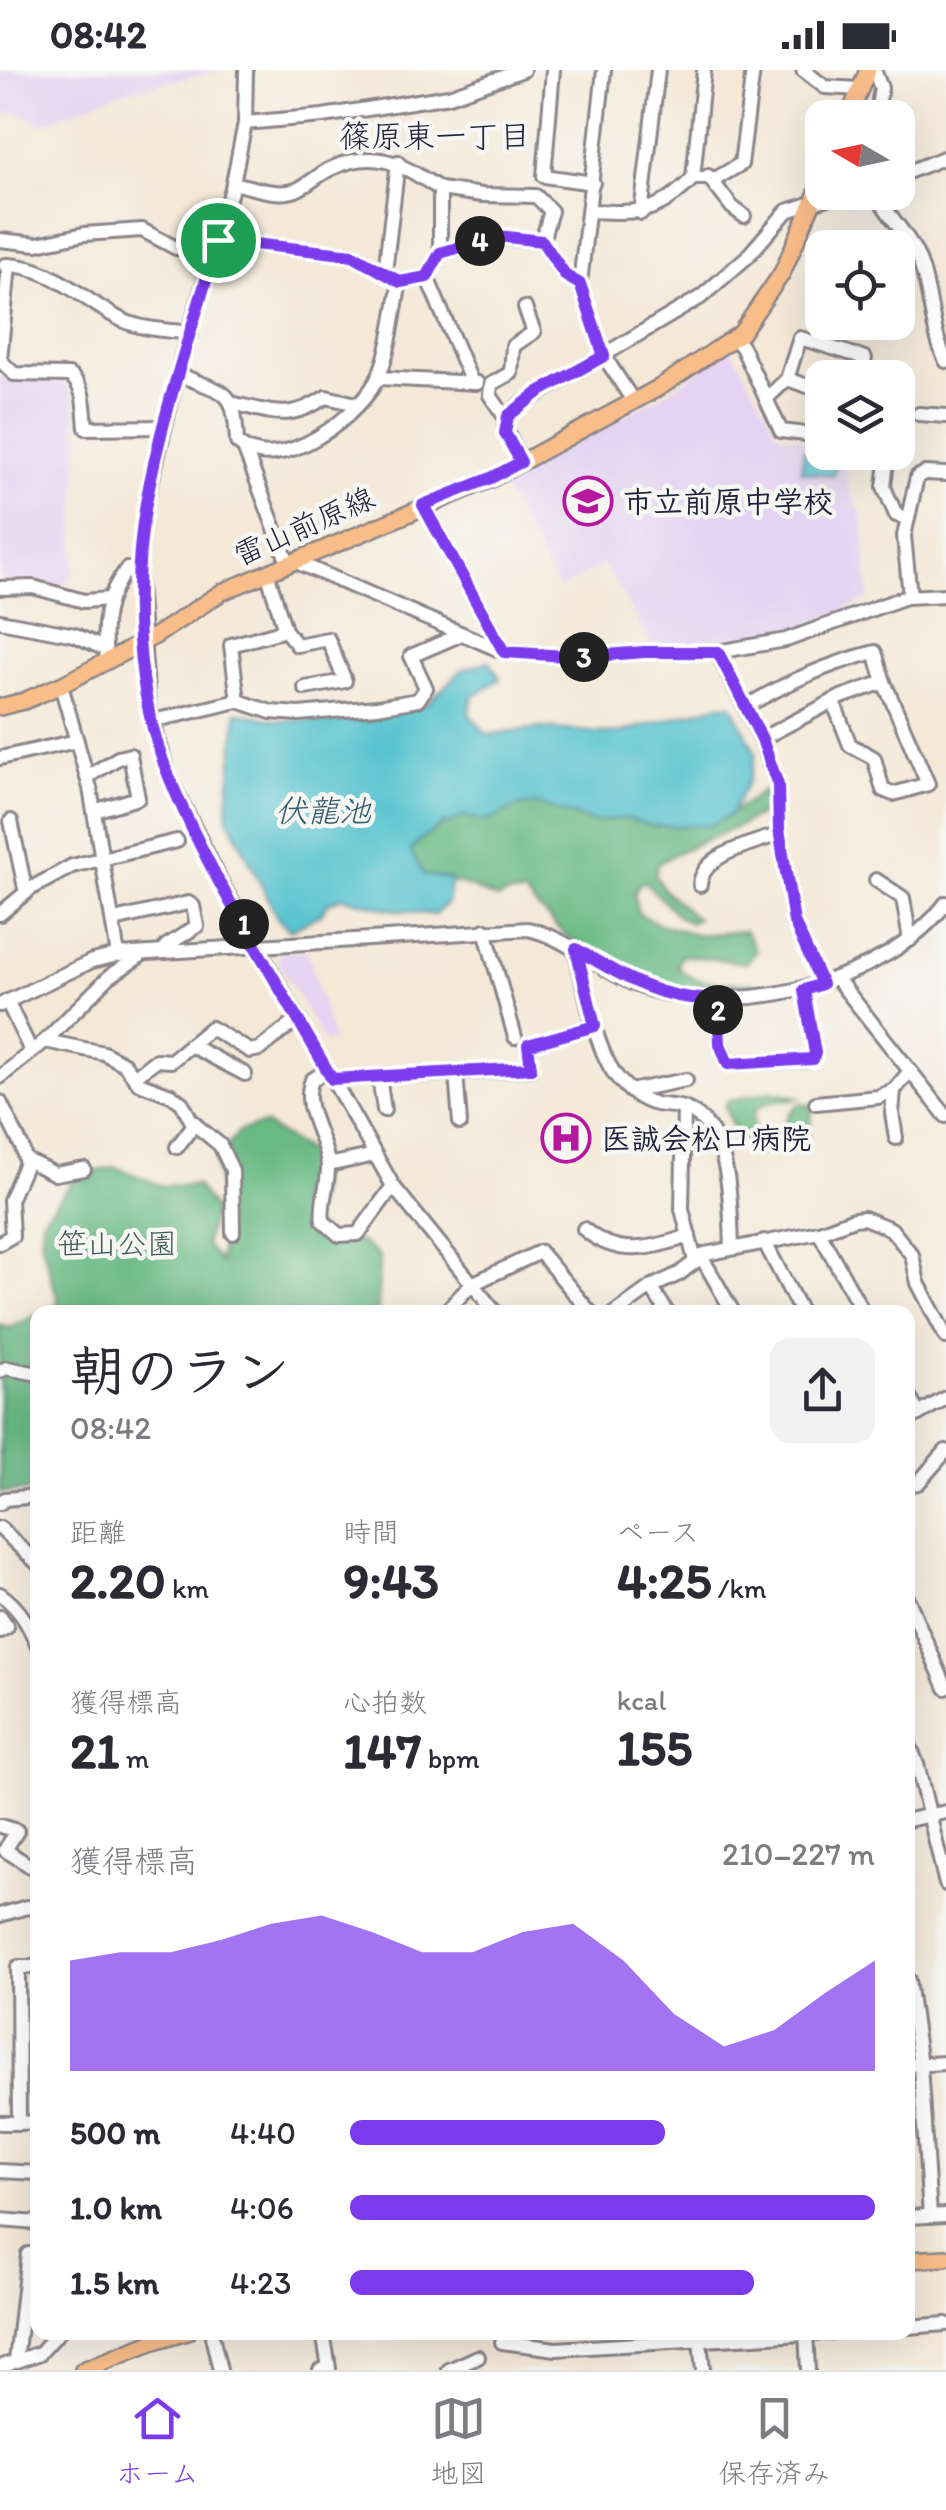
<!DOCTYPE html>
<html lang="ja">
<meta charset="utf-8">
<style>
:root{--surface:#fff;--page:#f2f2f3;--text:#2b2b33;--muted:#7c7c81;--line:#e1e1e2;--accent:#7c3aed}
body{margin:0;font-family:Itim,"Klee One",sans-serif;background:var(--page);color:var(--text);height:100vh;display:flex;flex-direction:column;font-size:38px;white-space:nowrap}
*{box-sizing:border-box;margin:0}
p{font-size:32px;color:var(--muted)}
.icon{flex:none;width:55px;height:55px;fill:none;stroke:currentColor;stroke-width:2;stroke-linecap:round;stroke-linejoin:round}
.map{position:relative;flex:1;overflow:hidden}
.drawer{position:absolute;left:30px;top:1235px;width:885px;height:1035px;display:flex;flex-direction:column;background:var(--surface);border-radius:20px;box-shadow:0 10px 40px #0002}
.drawer>*{flex:none}
.needle{width:65px;rotate:279deg}
.tools{position:absolute;left:805px;top:30px;display:grid;gap:20px}
.tools a{display:grid;place-items:center;width:110px;height:110px;border-radius:20px;background:var(--surface);box-shadow:0 10px 40px #0002;font-size:50px}
.pin{position:absolute;display:grid;place-items:center;width:85px;height:85px;color:#fff;margin:-42px;border:5px solid #fff;border-radius:50%;box-shadow:0 2px 10px #0007}
.km{position:absolute;width:50px;height:50px;margin:-25px;border-radius:50%;background:#222;color:#fff;font-size:28px;line-height:50px;text-align:center}
.round{display:grid;place-items:center;flex:none;width:105px;height:105px;border-radius:20px;background:var(--page)}
.head{display:flex;align-items:center;justify-content:space-between;height:170px;padding:0 40px}
h1{font-size:55px;font-weight:700;line-height:75px}
.stats{display:grid;grid-template-columns:repeat(3,1fr);gap:15px;height:170px;padding:10px 40px}
.stats div{display:grid;align-content:center}
.stats b{font-size:50px;font-weight:700}
.stats small{font-size:28px;font-weight:400}
.stats p{font-size:28px}
.chart{height:280px;padding:20px 40px}
.chart p{display:flex;justify-content:space-between}
.chart svg{width:100%;height:180px;margin-top:10px;fill:var(--accent);opacity:.7}
ul{padding:0 40px;list-style:none;font-size:32px}
li{display:grid;grid-template-columns:160px 120px 1fr;align-items:center;height:75px}
li i{height:25px;border-radius:12px;background:var(--accent)}
.status{display:flex;justify-content:space-between;align-items:center;height:70px;padding:0 50px;background:var(--surface);direction:ltr}
.status svg{height:28px;fill:currentColor}
.menu{display:flex;justify-content:space-around;align-items:center;height:140px;border-top:2px solid var(--line);background:var(--surface);font-size:28px;color:var(--muted)}
.menu a{display:grid;justify-items:center;gap:5px}
.menu .selected{color:var(--accent)}
.map>svg:first-child{display:block}
</style>
<div class="status"><b>08:42</b><svg viewBox="0 0 49 12"><path d="M0 12V9h3v3zM5 12V6h3v6zM10 12V3h3v9zM15 12V0h3v12zM26 1h20v11H26zM47 4h2v5h-2z"/></svg></div>
<div class="map">
<svg width="946" height="2300" viewBox="0 0 946 2300">
<rect width="100%" height="100%" fill="#f6f6f2"/>
<filter id="ink" filterUnits="userSpaceOnUse"><feTurbulence type="fractalNoise" baseFrequency=".01" numOctaves="2"/><feDisplacementMap in="SourceGraphic" scale="20" xChannelSelector="R" yChannelSelector="G"/><feConvolveMatrix kernelMatrix="1 2 1 2 8 2 1 2 1" color-interpolation-filters="sRGB"/></filter>
<filter id="wash" filterUnits="userSpaceOnUse"><feTurbulence type="fractalNoise" baseFrequency=".0048" numOctaves="4" result="noise"/><feDisplacementMap in="SourceGraphic" scale="40" xChannelSelector="R" yChannelSelector="G"/><feGaussianBlur stdDeviation="2.25" result="paint"/><feColorMatrix in="noise" values="0 0 0 0 0 0 0 0 0 0 0 0 0 0 0 0 0 1.4 0 .05"/><feComposite in="paint" operator="in"/></filter>
<g filter="url(#wash)">
<rect width="100%" height="100%" fill="#f4e8d7"/>
<g fill="#e4d3f2">
<path d="M0 0H224L119 22 43 54 22 44 0 42Z"/>
<path d="M732 279 780 365 822 371V382L850 383 846 411 863 450 869 529 780 566 722 574 652 576 604 494 559 519 499 412 661 326Z"/>
<path d="M0 301 10 312 67 313 74 328 79 366 74 501 63 521 34 511 0 512Z"/>
<path d="M307 881 333 971 324 972 279 892 280 882Z"/>
</g>
<g fill="#69b984" stroke="#466e60" stroke-width="2.5">
<path d="M763 721 772 722 775 760 769 762 765 742C731 764 691 771 658 794L655 806 664 820 697 849 690 853 679 847 645 812 640 813 634 824 638 843 659 854 699 865 745 861 756 881 746 893 682 885 677 896C695 919 728 910 754 913L755 919 695 921 637 907 566 866 525 825 509 824 497 829 462 814 424 808 408 782C419 750 505 728 537 729 595 730 656 742 714 749L739 738Z"/>
<path d="M771 1021 801 1028C776 1032 741 1028 757 1066L780 1063 789 1044 799 1034 810 1035 813 1040C809 1050 812 1059 806 1068 788 1070 773 1084 756 1084L733 1058 725 1036 727 1031Z"/>
<path d="M264 1054 307 1081 320 1085 318 1123 310 1152 330 1168 361 1172 379 1186 378 1242H42L59 1234 42 1174V1150L77 1106 115 1097 162 1116 196 1115 214 1140 205 1174 220 1192 223 1151 216 1091 239 1061Z"/>
<path d="M37 1245V1420L0 1423V1255L9 1258Z"/>
</g>
<g fill="#56c3cf" stroke="#3c7285" stroke-width="2.5">
<path d="M804 379 838 385 834 406 801 401Z"/>
<path d="M489 591 500 609 473 626 469 644 488 665 541 658 616 664 718 635H732L756 684 749 710 730 745 709 756H652L626 748 594 752 536 734 518 736 486 752 464 746 450 754 444 753C433 765 418 766 411 782L424 805 451 809 447 833 434 845 384 838 341 827 327 834 321 844 290 860 278 849 227 745 237 642 275 650 368 651 427 634 462 600Z"/>
</g>
</g>
<g filter="url(#ink)">
<g fill="none" stroke-linecap="round" stroke-linejoin="round">
<g stroke="#8b8589" stroke-width="18">
<g id="minor">
<path d="M246 0 245 53 232 118 181 290 146 433 138 499 148 635 169 707 223 816 393 1116 495 1242"/>
<path d="M553 0 544 106 593 113"/>
<path d="M604 0 580 214 604 286 633 331"/>
<path d="M803 0 825 17 859 19"/>
<path d="M874 0 881 18 876 48"/>
<path d="M245 53 323 46 449 26 523 0"/>
<path d="M708 106 732 137 744 146"/>
<path d="M898 106 946 87"/>
<path d="M693 108 704 0"/>
<path d="M440 119 482 125 536 126 551 141 542 171"/>
<path d="M875 122C888 146 909 165 919 190 932 223 930 258 946 291"/>
<path d="M590 141C639 143 657 145 693 108H717L741 94 753 0"/>
<path d="M641 143 658 0"/>
<path d="M0 170 37 174 84 164 142 160 176 178 215 179"/>
<path d="M217 170 353 185 400 212 427 207 440 183V119C401 94 376 77 330 99 318 105 308 115 296 120 278 127 252 117 233 113"/>
<path d="M440 183 497 167 542 171 566 206 580 214"/>
<path d="M5 195C52 195 82 230 122 250 143 260 168 260 191 263"/>
<path d="M9 195 0 290 14 304 69 305C86 316 84 340 86 358L164 357"/>
<path d="M385 202 398 92"/>
<path d="M427 207 472 313"/>
<path d="M734 268 742 277 781 361 822 366"/>
<path d="M178 304C227 326 234 315 237 372 277 411 365 343 380 303 391 275 394 242 400 212"/>
<path d="M379 308 477 313"/>
<path d="M787 309 822 321"/>
<path d="M766 329 787 309 800 268 865 288 859 308"/>
<path d="M235 334C276 343 289 351 326 327L357 334"/>
<path d="M919 344 946 346"/>
<path d="M507 350 490 325 491 314 511 303 513 276 534 262 525 238"/>
<path d="M245 380 288 493"/>
<path d="M888 382 884 417 896 445 908 448"/>
<path d="M521 392 505 358 508 346 520 335 701 227 747 187 787 141 848 122"/>
<path d="M423 435 504 582"/>
<path d="M294 491 504 582 582 587 644 582H717L786 570 906 527 946 525"/>
<path d="M267 502 285 560 297 575 328 569 345 611 305 618"/>
<path d="M0 518 33 517 84 531 109 529"/>
<path d="M910 526 904 466 917 407 925 403 946 404"/>
<path d="M0 551 75 565 105 579"/>
<path d="M717 582 761 669 778 715 779 759 794 852 822 914"/>
<path d="M107 592C101 558 105 526 127 499H138"/>
<path d="M61 615 90 718 118 885"/>
<path d="M238 631 231 575 285 560"/>
<path d="M745 637C788 612 827 594 875 582L884 612 928 714 893 724 883 720 874 688 850 675 833 631"/>
<path d="M153 651 238 631 271 642 299 644 377 637 418 630 426 618 411 586 462 564"/>
<path d="M761 669 841 627 884 612"/>
<path d="M0 688 77 671"/>
<path d="M87 707 118 688 130 685 138 728 94 741"/>
<path d="M11 751 26 823"/>
<path d="M876 810 903 828 910 870"/>
<path d="M700 815C702 783 754 774 779 764"/>
<path d="M0 844 30 819 72 796 177 771"/>
<path d="M114 850 188 833 193 836 197 856 166 876V882"/>
<path d="M485 860 515 967"/>
<path d="M575 879C584 914 594 974 614 1003 623 1016 640 1031 656 1034 666 1036 677 1035 686 1039 733 1059 730 1136 732 1178"/>
<path d="M837 909 946 1046"/>
<path d="M718 929 720 974 728 994 809 990 815 983 804 920"/>
<path d="M7 931 31 981"/>
<path d="M0 935 92 891 118 885 528 859C573 869 607 908 651 920 743 946 887 912 946 833"/>
<path d="M45 971 104 983 124 994 139 1013 171 1025 182 1033 192 1052 220 1075 232 1100 233 1163"/>
<path d="M190 975 245 1004"/>
<path d="M327 1000 312 1010C300 1037 326 1067 328 1095 329 1114 320 1132 323 1151L339 1165 358 1164 393 1116"/>
<path d="M456 1003 460 1053"/>
<path d="M0 1007 45 971 109 907 140 886"/>
<path d="M134 1007 156 990 171 991 211 958 250 981 260 979 298 949"/>
<path d="M379 1007 384 1040"/>
<path d="M332 1009 531 999 528 975 595 956"/>
<path d="M894 1020 892 1043 896 1068"/>
<path d="M630 1021 686 1010"/>
<path d="M0 1032 22 1077 26 1093 10 1130 12 1166 0 1173"/>
<path d="M816 1033 878 1027 894 1020 910 1001"/>
<path d="M684 1038 682 1139 695 1191"/>
<path d="M177 1077 195 1053"/>
<path d="M25 1089 55 1104 84 1099"/>
<path d="M328 1095 375 1085"/>
<path d="M584 1159C617 1188 651 1179 689 1166"/>
<path d="M819 1162 863 1242"/>
<path d="M764 1171 801 1242"/>
<path d="M701 1186 733 1242"/>
<path d="M651 1217 667 1242"/>
<path d="M445 1242 472 1214 540 1182 590 1242"/>
<path d="M616 1242 651 1217 679 1204 705 1184 819 1162 854 1149 864 1148 891 1159 912 1185 918 1213 946 1267"/>
<path d="M0 1301 7 1298 38 1304"/>
<path d="M908 1324 918 1344"/>
<path d="M908 1350 946 1328"/>
<path d="M908 1415 918 1413 946 1381"/>
<path d="M0 1433 5 1429 38 1426"/>
<path d="M0 1458 38 1494"/>
<path d="M0 1524C20 1538 28 1554 38 1576"/>
<path d="M908 1530 946 1618"/>
<path d="M0 1547 7 1557 0 1561"/>
<path d="M908 1672 917 1694 946 1814"/>
<path d="M908 1750 946 1742"/>
<path d="M0 1756 17 1761 5 1780 38 1801"/>
<path d="M0 1845 27 1837 38 1839"/>
<path d="M908 1910 920 1995 930 2146"/>
<path d="M908 1995 946 1993"/>
<path d="M0 2053H19L18 1897H38"/>
<path d="M19 2053 38 2052"/>
<path d="M0 2101 38 2103"/>
<path d="M908 2147 946 2145"/>
<path d="M0 2150 38 2153"/>
<path d="M908 2257 946 2254"/>
<path d="M211 2262 220 2300"/>
<path d="M806 2262 808 2300"/>
<path d="M700 2271 703 2300"/>
<path d="M502 2272 556 2279 835 2262"/>
<path d="M16 2291 28 2184H38"/>
<path d="M0 2297 40 2283 59 2262"/>
<path d="M320 2300 329 2298 323 2262"/>
<path d="M449 2300 478 2287"/>
</g>
</g>
<g stroke="#8b8589" stroke-width="20">
<g id="major">
<path d="M848 48 868 0"/>
<path d="M0 637 24 631 61 615 155 566 222 522 491 409 660 317 741 263 782 203 822 111"/>
<path d="M908 2190 946 2188"/>
<path d="M83 2300 151 2273 187 2262"/>
</g>
</g>
<use href="#minor" stroke="#fff" stroke-width="12"/>
<use href="#major" stroke="#f9bd89" stroke-width="15"/>
</g>
</g>
<g fill="none" stroke-linecap="round" stroke-linejoin="round" filter="url(#ink)">
<g stroke="#fff" stroke-width="20">
<path id="route" d="M498 166 542 171 566 206 580 214 604 286 539 322 508 346 505 363 521 392 491 408 423 435 504 582 582 587 644 582H718L762 669 778 715 779 759 794 852 822 914 804 920 815 983 813 989 728 994 720 974 718 929C663 932 621 906 576 879L595 956 528 975 531 998 332 1009C277 910 213 814 170 709 135 626 131 521 146 433 162 343 193 257 218 170L353 185 400 212 427 207 440 183Z"/>
</g>
<use href="#route" stroke="#7c3aed" stroke-width="12"/>
</g>
<defs>
<g id="school-ring" transform="scale(2.5)"><circle r="9.5" fill="#f6f6f2" stroke="#b5179e" stroke-width="1.5"/><path d="M0-5L7-2L0 1L-7-2ZM-4 1L0 2.5L4 1V4Q0 6-4 4Z" fill="#b5179e"/></g>
<g id="hospital-ring" transform="scale(2.5)"><circle r="9.5" fill="#f6f6f2" stroke="#b5179e" stroke-width="1.5"/><path d="M-5-5h3v3.5h4V-5h3V5h-3V1.5h-4V5h-3Z" fill="#b5179e"/></g>
</defs>
<g fill-rule="evenodd">
<use href="#school-ring" x="588" y="431"/>
<use href="#hospital-ring" x="566" y="1068"/>
</g>
<g text-anchor="middle" dominant-baseline="central" stroke-width="9" stroke-linejoin="round" paint-order="stroke">
<g font-size="30" font-weight="bold" fill="#22223b" stroke="#f6f6f2" text-anchor="start">
<text x="623" y="431">市立前原中学校</text>
<text x="601" y="1068">医誠会松口病院</text>
</g>
<g font-size="30" fill="#22223b" stroke="#f6f6f2">
<text transform="translate(304 456) rotate(-24)">雷山前原線</text>
</g>
<g font-size="30" fill="#3f5958" stroke="#f6f6f2">
<text x="117" y="1173">笹山公園</text>
</g>
<g font-size="32" fill="#22223b" stroke="#f6f6f2">
<text x="435" y="66">篠原東一丁目</text>
</g>
<g font-size="32" font-style="italic" fill="#345a6f" stroke="#f6f6f2">
<text x="323" y="741">伏龍池</text>
</g>
</g>
</svg>
<div class="tools">
<a><svg class="needle" viewBox="-14 -14 28 28"><path d="M0-13l5 13h-10z" fill="#e53935"/><path d="M0 13l5-13h-10z" fill="#7c7c81"/></svg></a>
<a><svg class="icon" aria-label="locate" viewBox="0 0 24 24"><circle cx="12" cy="12" r="6"/><path d="M12 2v4M12 18v4M2 12h4M18 12h4"/></svg></a>
<a><svg class="icon" aria-label="layers" viewBox="0 0 24 24"><path d="M12 4l9 5-9 5-9-5zM3 14l9 5 9-5"/></svg></a>
</div>
<div class="pin" style="left:218px;top:170px;background:#1e9e55"><svg class="icon" aria-label="arrive" viewBox="0 0 24 24"><path d="M6 21V4h12l-3 4 3 4H6"/></svg></div>
<b class="km" style="left:244px;top:854px">1</b>
<b class="km" style="left:718px;top:940px">2</b>
<b class="km" style="left:584px;top:587px">3</b>
<b class="km" style="left:480px;top:171px">4</b>
<section class="drawer">
<div class="head"><div><h1>朝のラン</h1><p>08:42</p></div><a class="round"><svg class="icon" aria-label="share" viewBox="0 0 24 24"><path d="M12 15V3M7 8l5-5 5 5M5 13v7h14v-7"/></svg></a></div>
<div class="stats">
<div><p>距離</p><b>2.20<small> km</small></b></div>
<div><p>時間</p><b>9:43</b></div>
<div><p>ペース</p><b>4:25<small> /km</small></b></div>
</div>
<div class="stats">
<div><p>獲得標高</p><b>21<small> m</small></b></div>
<div><p>心拍数</p><b>147<small> bpm</small></b></div>
<div><p>kcal</p><b>155</b></div>
</div>
<div class="chart"><p><span>獲得標高</span>210–227 m</p>
<svg viewBox="0 0 160 44" preserveAspectRatio="none"><path d="M0 44V17L10 15L20 15L30 12L40 8L50 6L60 10L70 15L80 15L90 10L100 8L110 17L120 30L130 38L140 34L150 25L160 17V44z"/></svg>
</div>
<ul>
<li><b>500 m</b>4:40<i style="width:60%"></i></li>
<li><b>1.0 km</b>4:06<i style="width:100%"></i></li>
<li><b>1.5 km</b>4:23<i style="width:77%"></i></li>
</ul>
</section>
</div>
<nav class="menu">
<a class="selected"><svg class="icon" aria-label="home" viewBox="0 0 24 24"><path d="M3 11l9-7 9 7M6 9v11h12V9"/></svg>ホーム</a>
<a><svg class="icon" aria-label="map" viewBox="0 0 24 24"><path d="M3 6l6-2 6 2 6-2v14l-6 2-6-2-6 2zM9 4v14M15 6v14"/></svg>地図</a>
<a><svg class="icon" aria-label="saved" viewBox="0 0 24 24"><path d="M7 4h10v16l-5-4-5 4z"/></svg>保存済み</a>
</nav>
